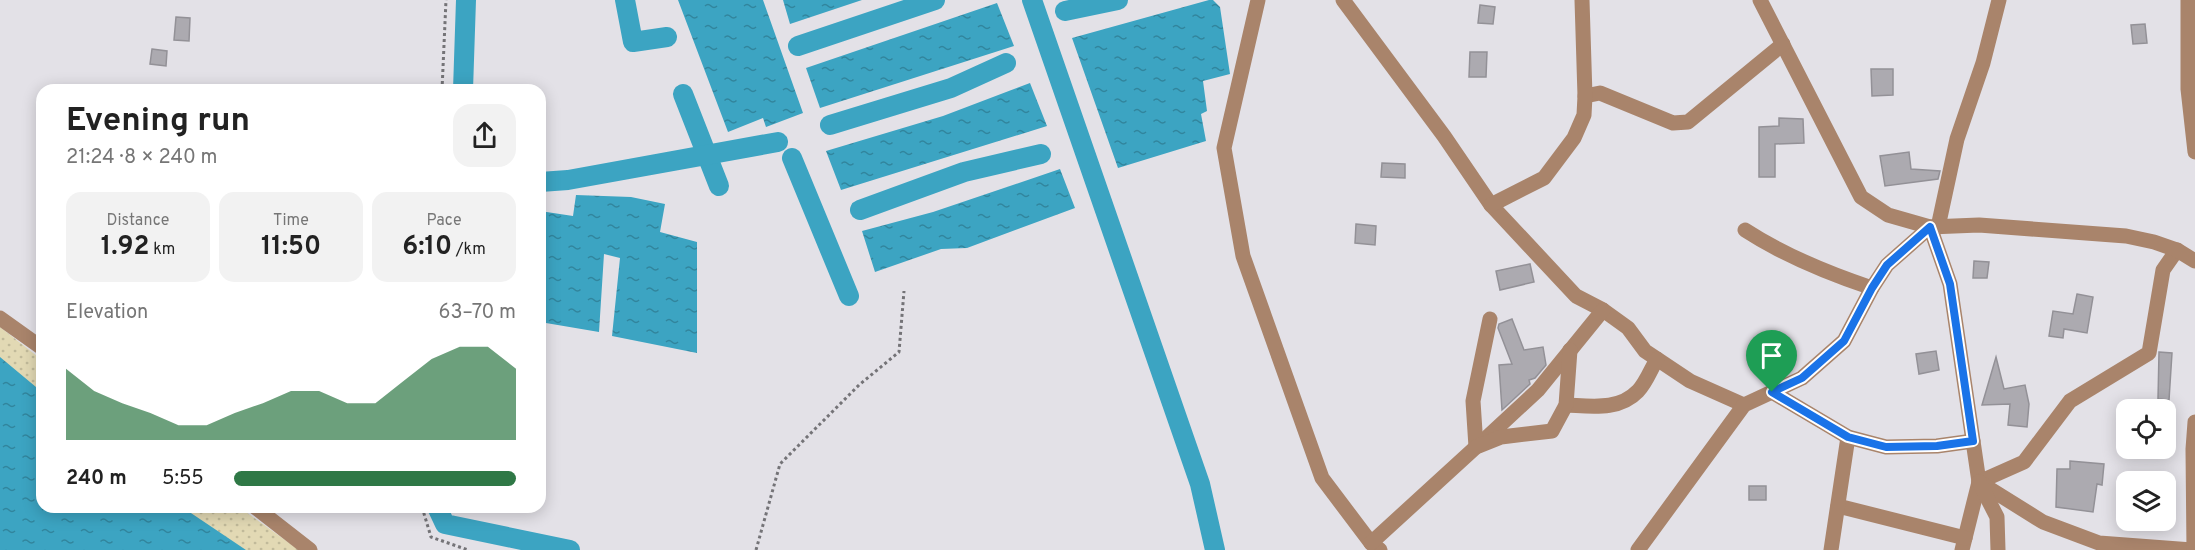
<!DOCTYPE html>
<meta charset="utf-8">
<style>
:root{--surface:#fff;--page:#f2f2f2;--text:#222;--muted:#767676;--accent:#2f7846}
body{margin:0;font-family:Overpass,sans-serif;background:var(--page);color:var(--text);height:100vh;display:flex;flex-direction:column;font-size:22px;white-space:nowrap}
*{box-sizing:border-box;margin:0}
p{font-size:20px;color:var(--muted)}
.icon{flex:none;width:33px;height:33px;fill:none;stroke:currentColor;stroke-width:2;stroke-linecap:round;stroke-linejoin:round}
.map{position:relative;flex:1;overflow:hidden}
.panel{position:absolute;left:36px;top:84px;width:510px;height:429px;display:flex;flex-direction:column;background:var(--surface);border-radius:18px;box-shadow:0 3px 15px #0003}
.panel>*{flex:none}
.tools{position:absolute;left:2116px;top:399px;display:grid;gap:12px}
.tools a{display:grid;place-items:center;width:60px;height:60px;border-radius:12px;background:var(--surface);box-shadow:0 3px 15px #0003;font-size:30px}
.pin{position:absolute;display:grid;place-items:center;width:51px;height:51px;color:#fff;margin:-62px -26px;border-radius:50% 50% 50% 0;rotate:-45deg;box-shadow:0 0 6px #0007}
.pin .icon{rotate:45deg}
.round{display:grid;place-items:center;flex:none;width:63px;height:63px;border-radius:18px;background:var(--page)}
.head{display:flex;align-items:center;justify-content:space-between;height:102px;padding:0 30px}
h1{font-size:33px;font-weight:700;line-height:45px}
.metrics{display:grid;grid-template-columns:repeat(3,1fr);gap:9px;height:102px;padding:6px 30px}
.metrics div{display:grid;align-content:center;border-radius:15px;background:var(--page);text-align:center}
.metrics b{font-size:26px;font-weight:700}
.metrics small{font-size:16px;font-weight:400}
.metrics p{font-size:16px}
.chart{height:168px;padding:12px 30px}
.chart p{display:flex;justify-content:space-between}
.chart svg{width:100%;height:108px;margin-top:6px;fill:var(--accent);opacity:.7}
ul{padding:0 30px;list-style:none;font-size:20px}
li{display:grid;grid-template-columns:96px 72px 1fr;align-items:center;height:45px}
li i{height:15px;border-radius:8px;background:var(--accent)}
.map>svg:first-child{display:block}
</style>
<div class="map">
<svg width="2195" height="550" viewBox="0 0 2195 550">
<defs>
<pattern id="sand-dots" width="8" height="8" patternUnits="userSpaceOnUse" patternTransform="scale(1.5)"><rect width="8" height="8" fill="#e2d9b4"/><path d="M2 2h.1M6 6h.1" fill="none" stroke="#c1ba9a" stroke-width="1.8" stroke-linecap="round"/></pattern>
<pattern id="water-ripples" width="26" height="14" patternUnits="userSpaceOnUse" patternTransform="scale(1.5)"><rect width="26" height="14" fill="#3ca4c2"/><path d="M2 4q2-2 4 0t4 0M15 11q2-2 4 0t4 0" fill="none" stroke="#31859d"/></pattern>
</defs>
<rect width="100%" height="100%" fill="#e3e1e7"/>
<g fill="url(#sand-dots)">
<path d="M0 327 42 360V414L0 380Z"/>
<path d="M158 507H239L299 550H221Z"/>
</g>
<g fill="url(#water-ripples)">
<path d="M678 0H763L803 113 766 127 763 118 728 132Z"/>
<path d="M783 0H862L790 24Z"/>
<path d="M1209 0H1213L1220 7 1230 74 1203 81 1207 111 1201 114 1206 141 1118 168 1072 38Z"/>
<path d="M997 3 1014 46 820 108 806 68Z"/>
<path d="M1030 83 1047 126 841 190 826 151 943 116Z"/>
<path d="M1060 169 1075 208 967 248 941 249 875 272 862 231 933 212Z"/>
<path d="M576 195 631 197 665 204 660 232 697 242V353L612 336 620 258 604 254 599 332 540 322V211L573 216Z"/>
<path d="M0 357 42 392V507H182L246 550H0Z"/>
</g>
<g fill="none" stroke-linecap="round" stroke-linejoin="round">
<g stroke="#3ca4c2" stroke-width="20">
<path d="M625 0 633 42 667 37"/>
<path d="M1032 0 1200 484 1215 550"/>
<path d="M1065 11 1118 0"/>
<path d="M798 46 935 0"/>
<path d="M463 90 466 0"/>
<path d="M683 94 719 186"/>
<path d="M830 125 951 88 1006 63"/>
<path d="M792 158 849 296"/>
<path d="M540 182 568 180 778 142"/>
<path d="M860 210 964 172 1041 154"/>
<path d="M437 507 445 524 570 550"/>
</g>
</g>
<g fill="#acaab0" stroke="#939197" stroke-width="1.5">
<path d="M1480 5 1495 7 1493 24 1478 23Z"/>
<path d="M176 17 190 18 189 41 174 40Z"/>
<path d="M2145 24 2147 43 2133 44 2131 25Z"/>
<path d="M152 49 167 51 166 66 150 64Z"/>
<path d="M1470 52H1487L1486 77H1469Z"/>
<path d="M1871 69H1893V95L1872 96Z"/>
<path d="M1779 118 1803 119 1804 143 1775 144V177H1759V127L1779 126Z"/>
<path d="M1909 152 1911 169 1940 171 1938 179 1885 186 1880 156Z"/>
<path d="M1382 163 1405 164V178L1381 177Z"/>
<path d="M1356 224 1376 226 1375 245 1355 243Z"/>
<path d="M1974 261 1989 262 1987 278H1973Z"/>
<path d="M1530 264 1534 282 1500 290 1496 271Z"/>
<path d="M2077 294 2093 297 2087 333 2064 329 2063 338 2049 336 2053 311 2073 314Z"/>
<path d="M1512 319 1524 350 1543 347 1546 365 1535 378 1529 380 1530 384 1502 410 1499 365 1512 364 1498 328 1499 324Z"/>
<path d="M1936 351 1939 370 1919 374 1916 354Z"/>
<path d="M2159 352 2172 353 2169 400 2158 399Z"/>
<path d="M1996 357 2004 389 2025 385 2029 404 2027 427 2008 425 2010 404 1982 405Z"/>
<path d="M2070 461 2104 464 2102 485 2097 484 2093 512 2056 507 2057 469H2070Z"/>
<rect x="1749" y="486" width="17" height="14"/>
</g>
<g fill="none" stroke-linecap="round" stroke-linejoin="round">
<g stroke="#747377" stroke-width="3" stroke-dasharray="3 3" stroke-linecap="butt">
<path d="M442 90 446 0"/>
<path d="M422 507 431 537 468 550"/>
<path d="M756 550 780 464 859 385 899 352 904 291"/>
</g>
<g stroke="#a9846b" stroke-width="15">
<path d="M1258 0 1224 148 1243 256 1322 478 1371 543 1380 550"/>
<path d="M1343 0 1444 136 1491 205 1576 296 1603 310 1628 328 1645 351 1690 381 1744 405"/>
<path d="M1760 0 1861 197 1888 215 1930 227 1950 284 1979 482 1962 550"/>
<path d="M2188 0V89L2195 152"/>
<path d="M1585 96 1600 93 1673 123 1688 122 1783 44"/>
<path d="M1491 205 1544 178 1574 138 1584 115 1585 96 1582 0"/>
<path d="M1938 227 1957 139 1983 63 1999 0"/>
<path d="M1745 230C1785 256 1827 273 1872 288"/>
<path d="M0 318 42 348"/>
<path d="M1772 392 1848 437 1886 447 1937 446 1973 441"/>
<path d="M1566 405C1591 406 1619 411 1638 391 1646 383 1651 369 1657 359"/>
<path d="M1483 441 1538 390 1603 310"/>
<path d="M1476 447 1473 401 1490 319"/>
<path d="M1979 482 2024 462 2070 401 2149 353 2163 270 2177 250"/>
<path d="M1979 482 2043 522 2099 543 2192 550"/>
<path d="M1979 482 1997 517 1998 550"/>
<path d="M1838 506 1965 538"/>
<path d="M255 507 310 550"/>
<path d="M1371 543 1476 447 1501 437 1552 431 1566 405 1570 350"/>
<path d="M1638 550 1744 405 1802 378 1844 341 1872 288 1887 265 1930 227 1979 225 2126 236 2154 242 2177 250 2195 261"/>
<path d="M1831 550 1848 437"/>
<path d="M2194 550 2193 449 2195 422"/>
</g>
</g>
<g fill="none" stroke-linecap="round" stroke-linejoin="round">
<g stroke="#fff" stroke-width="12">
<path id="route" d="M1930 227 1950 284 1973 441 1937 446 1886 447 1848 437 1772 392 1802 378 1844 341 1872 288 1887 265Z"/>
</g>
<use href="#route" stroke="#1a73e8" stroke-width="8"/>
</g>
</svg>
<div class="tools">
<a><svg class="icon" aria-label="locate" viewBox="0 0 24 24"><circle cx="12" cy="12" r="6"/><path d="M12 2v4M12 18v4M2 12h4M18 12h4"/></svg></a>
<a><svg class="icon" aria-label="layers" viewBox="0 0 24 24"><path d="M12 4l9 5-9 5-9-5zM3 14l9 5 9-5"/></svg></a>
</div>
<div class="pin" style="left:1772px;top:392px;background:#1e9e55"><svg class="icon" aria-label="arrive" viewBox="0 0 24 24"><path d="M6 21V4h12l-3 4 3 4H6"/></svg></div>
<section class="panel">
<div class="head"><div><h1>Evening run</h1><p>21:24 · 8 × 240 m</p></div><a class="round"><svg class="icon" aria-label="share" viewBox="0 0 24 24"><path d="M12 15V3M7 8l5-5 5 5M5 13v7h14v-7"/></svg></a></div>
<div class="metrics">
<div><p>Distance</p><b>1.92<small> km</small></b></div>
<div><p>Time</p><b>11:50</b></div>
<div><p>Pace</p><b>6:10<small> /km</small></b></div>
</div>
<div class="chart"><p><span>Elevation</span>63–70 m</p>
<svg viewBox="0 0 160 44" preserveAspectRatio="none"><path d="M0 44V15L10 24L20 29L30 33L40 38L50 38L60 33L70 29L80 24L90 24L100 29L110 29L120 20L130 11L140 6L150 6L160 15V44z"/></svg>
</div>
<ul>
<li><b>240 m</b>5:55<i style="width:100%"></i></li>
</ul>
</section>
</div>
